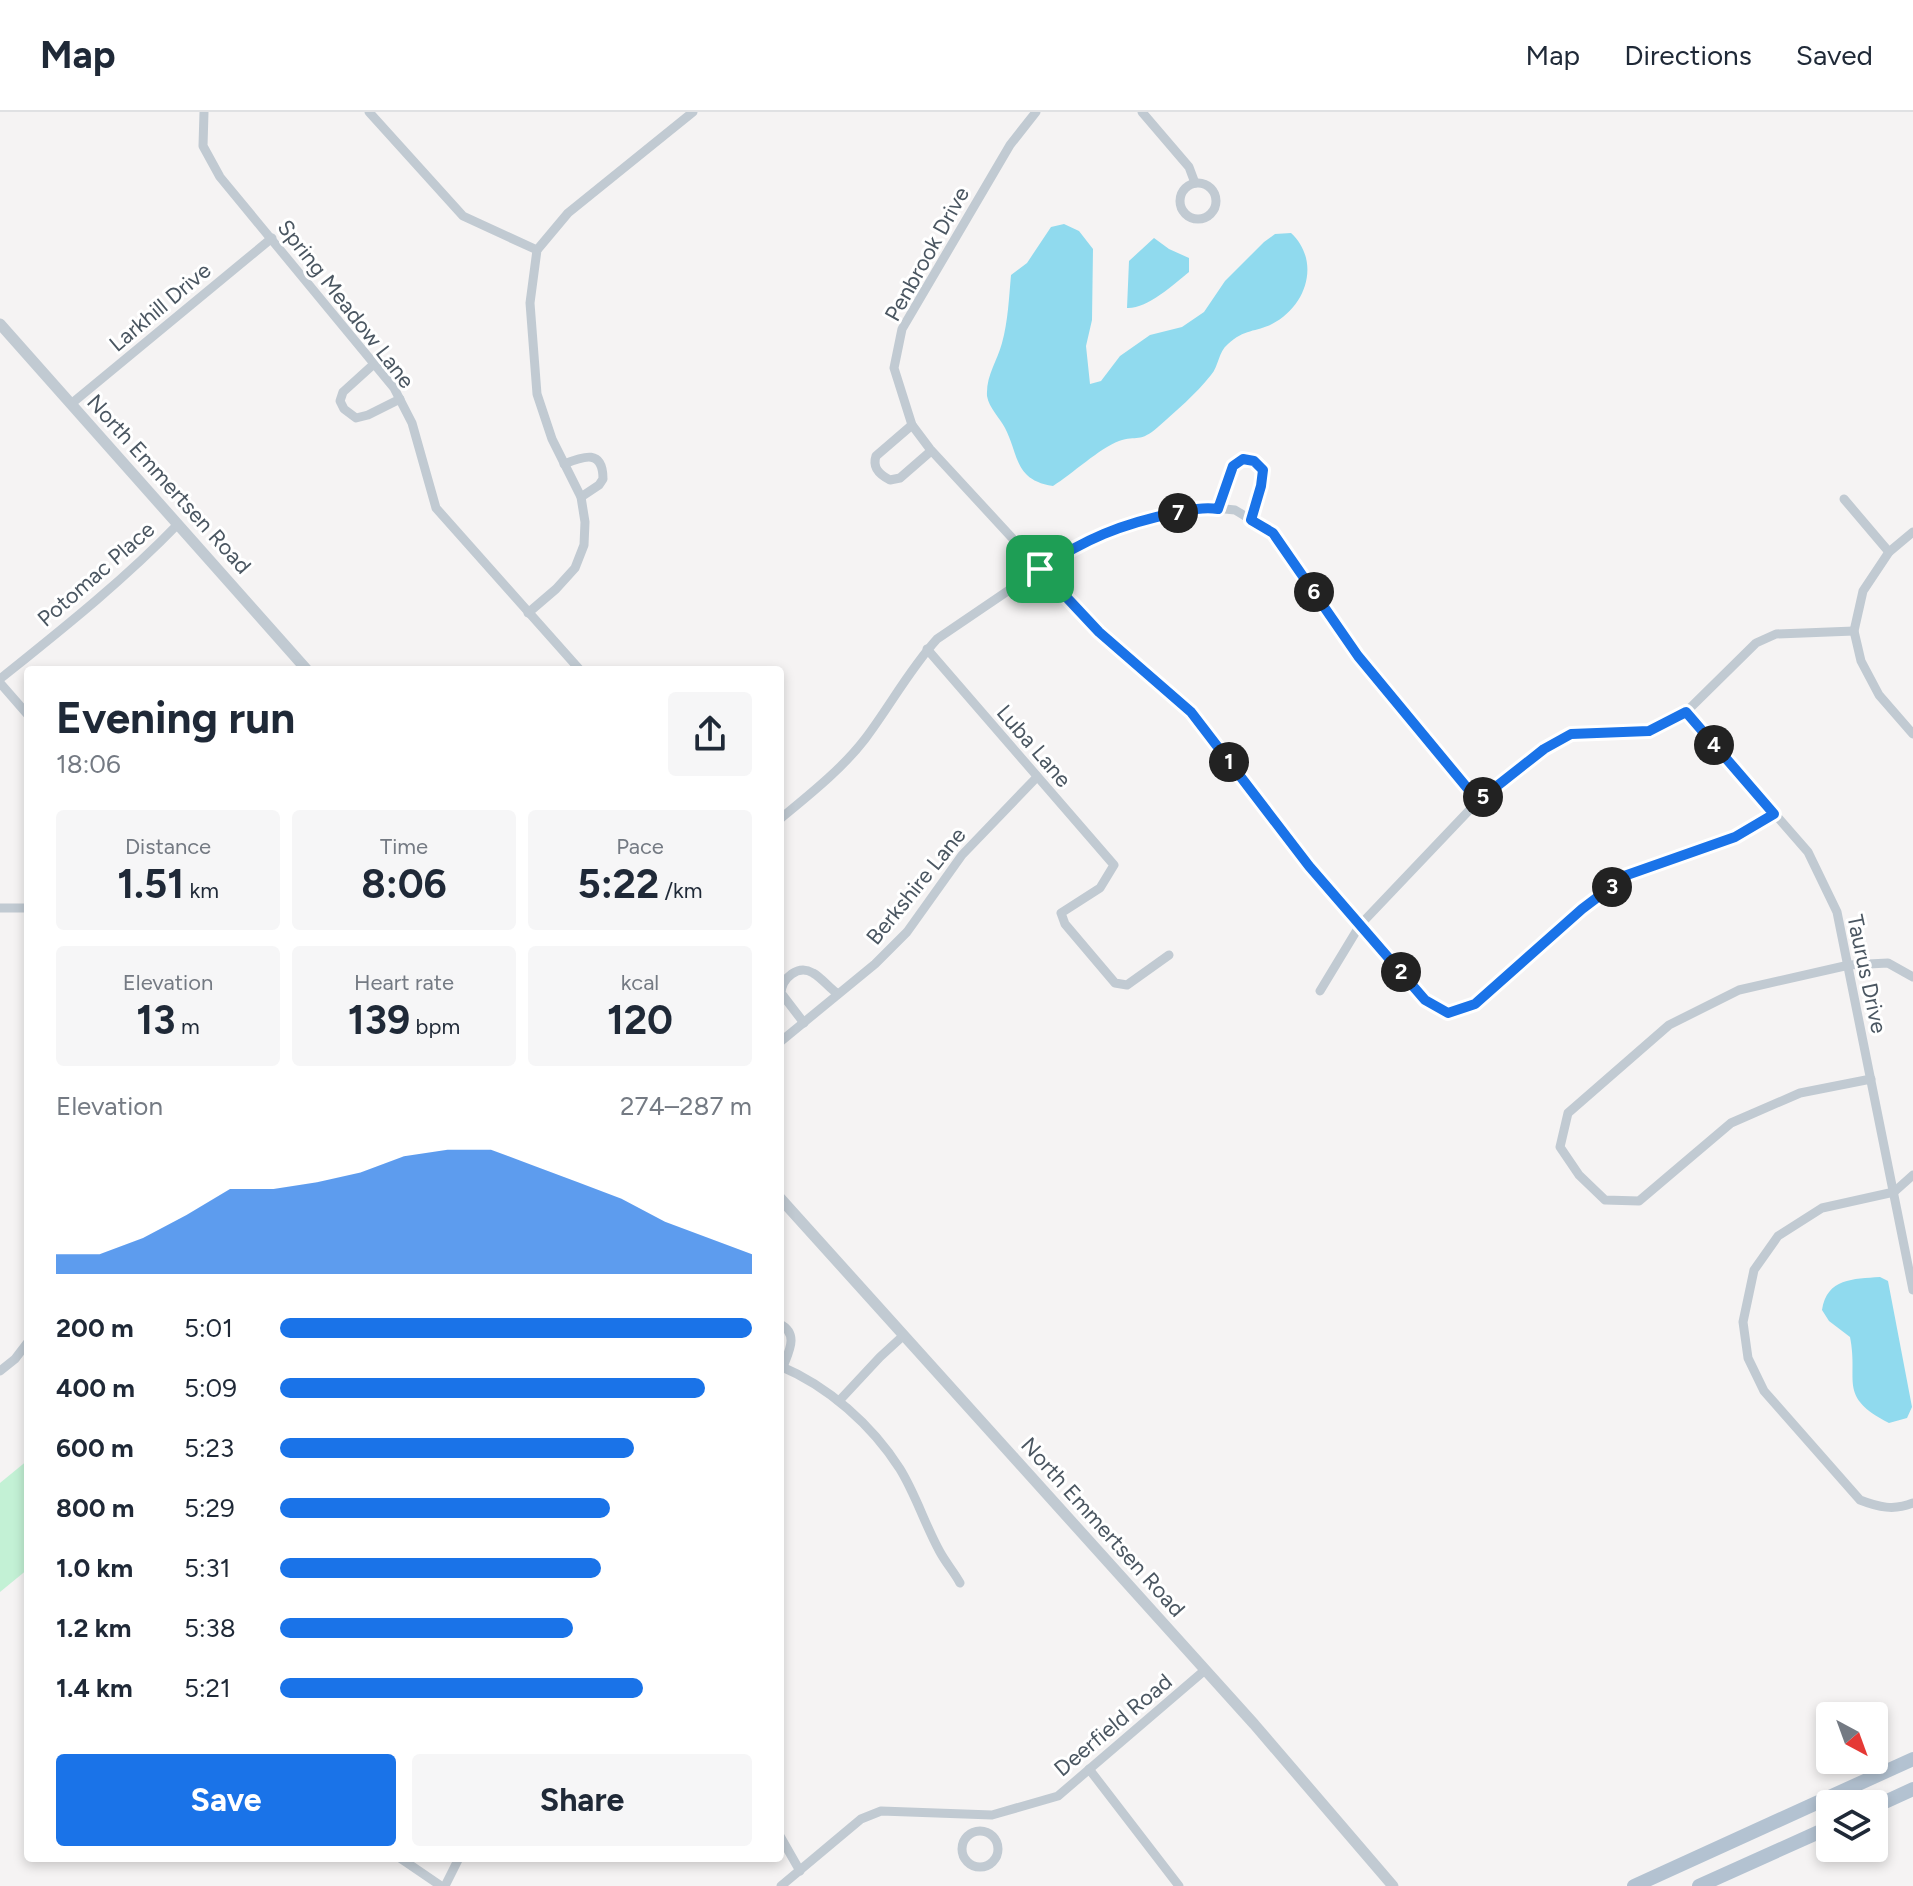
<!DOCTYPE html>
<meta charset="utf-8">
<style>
:root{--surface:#fff;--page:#f6f6f7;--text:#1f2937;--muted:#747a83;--line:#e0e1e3;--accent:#1a73e8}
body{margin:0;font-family:Figtree,sans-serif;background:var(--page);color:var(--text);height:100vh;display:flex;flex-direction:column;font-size:30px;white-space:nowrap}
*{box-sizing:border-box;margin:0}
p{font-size:26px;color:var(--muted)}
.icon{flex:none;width:44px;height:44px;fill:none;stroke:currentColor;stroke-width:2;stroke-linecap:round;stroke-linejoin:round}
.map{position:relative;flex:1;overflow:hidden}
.sheet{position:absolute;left:24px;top:554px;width:760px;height:1196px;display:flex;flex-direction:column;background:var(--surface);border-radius:8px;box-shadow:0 4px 12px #0003}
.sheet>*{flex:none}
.needle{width:52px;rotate:139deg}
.fabs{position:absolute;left:1816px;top:1590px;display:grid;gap:16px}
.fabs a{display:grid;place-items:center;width:72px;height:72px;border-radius:8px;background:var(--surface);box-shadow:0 4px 12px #0003;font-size:40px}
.pin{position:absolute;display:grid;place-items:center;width:68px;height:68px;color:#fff;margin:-34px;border-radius:16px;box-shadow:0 4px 12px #0006}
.km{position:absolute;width:40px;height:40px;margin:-20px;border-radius:50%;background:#222;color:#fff;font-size:22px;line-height:40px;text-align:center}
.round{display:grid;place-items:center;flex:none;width:84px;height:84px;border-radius:8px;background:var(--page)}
.summary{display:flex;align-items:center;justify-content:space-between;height:136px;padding:0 32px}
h1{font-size:44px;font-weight:700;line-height:60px}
.stats{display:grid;grid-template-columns:repeat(3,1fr);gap:12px;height:136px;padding:8px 32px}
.stats div{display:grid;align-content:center;border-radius:8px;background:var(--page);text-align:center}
.stats b{font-size:40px;font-weight:700}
.stats small{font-size:22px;font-weight:400}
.stats p{font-size:22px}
.chart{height:224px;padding:16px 32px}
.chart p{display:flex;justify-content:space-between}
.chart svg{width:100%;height:144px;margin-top:8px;fill:var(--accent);opacity:.7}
.cta{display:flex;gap:16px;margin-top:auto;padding:16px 32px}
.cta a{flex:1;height:92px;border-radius:8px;background:var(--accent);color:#fff;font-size:32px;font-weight:700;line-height:92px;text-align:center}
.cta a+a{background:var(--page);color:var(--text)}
ul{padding:0 32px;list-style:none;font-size:26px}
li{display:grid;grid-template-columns:128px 96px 1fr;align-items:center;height:60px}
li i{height:20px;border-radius:10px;background:var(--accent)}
header{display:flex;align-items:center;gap:48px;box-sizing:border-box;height:112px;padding:0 40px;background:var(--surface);border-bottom:2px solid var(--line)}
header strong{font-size:38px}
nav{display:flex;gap:44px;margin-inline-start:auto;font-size:28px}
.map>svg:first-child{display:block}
</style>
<header>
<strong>Map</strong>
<nav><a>Map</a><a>Directions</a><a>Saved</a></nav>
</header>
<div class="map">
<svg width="1913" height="1774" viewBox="0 0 1913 1774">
<rect width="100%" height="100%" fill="#f5f3f3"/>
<path fill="#c3f1d5" d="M28 1348V1457L0 1480V1371Z"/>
<g fill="#90daee">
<path d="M1064 112 1079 119 1093 137 1092 208 1086 234 1090 272 1101 269 1120 244 1150 223 1182 215 1204 200 1225 169 1264 130 1275 122 1291 121C1321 149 1307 194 1272 212 1256 220 1244 217 1228 232 1218 240 1219 254 1211 263 1196 282 1176 299 1158 315 1140 331 1137 323 1119 329 1100 336 1072 362 1053 374 1014 368 1019 343 1005 316 1000 306 989 296 987 284 986 263 997 250 1002 231 1008 210 1009 185 1011 163L1027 151 1051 115Z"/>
<path d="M1154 126 1169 137 1189 146V160C1173 173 1147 197 1127 196L1129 149Z"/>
<path d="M1880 1165 1888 1169 1912 1295 1907 1306 1889 1311C1837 1284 1859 1270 1850 1225L1829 1209 1822 1198C1827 1166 1853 1167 1880 1165Z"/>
</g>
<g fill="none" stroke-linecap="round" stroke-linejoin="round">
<g stroke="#c1cad2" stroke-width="9">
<path d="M204 0 203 34 220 65 394 276 412 311 436 396 580 558"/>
<path d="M369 0 463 104 537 138"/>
<path d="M1036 0 1010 33 902 217 894 256 912 313 930 337 1099 520 1191 600 1309 754 1425 888 1448 901 1475 892 1582 797 1627 763 1735 725 1774 702"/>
<path d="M1142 0 1189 55 1195 71"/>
<circle cx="1198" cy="89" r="18"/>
<path d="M375 251 343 280 340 289 344 297 356 306 368 303 400 287"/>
<path d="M71 292 272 126"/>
<path d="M912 313 876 344C872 356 880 363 890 368L900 366 931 339"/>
<path d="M564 352C584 344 603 337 603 367L599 373 581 385"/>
<path d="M1844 387 1889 440"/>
<path d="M1218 397 1233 354 1243 347 1254 349 1263 358 1261 374 1251 408"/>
<path d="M1913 420 1889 440 1863 479 1854 519 1861 549 1879 583 1913 622"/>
<path d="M528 501 556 477 575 456 584 433 585 410 581 385 552 327 537 282 530 191 537 138 568 101 693 0"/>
<path d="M927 537 1114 753 1100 776 1061 801 1065 812 1115 871 1127 873 1169 843"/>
<path d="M0 567C61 518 123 469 178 412"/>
<path d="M0 571 28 603"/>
<path d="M1686 600 1808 740 1837 800 1913 1178"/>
<path d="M780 707C809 683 842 657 865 627 890 594 909 558 937 527L1074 434 1131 410 1205 395 1235 398 1273 421 1358 544 1478 689"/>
<path d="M0 796H28"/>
<path d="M1320 879 1360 813 1478 689 1544 637 1571 622 1649 619 1686 600 1756 531 1776 522 1854 519"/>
<path d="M804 911 781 881C782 866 798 852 813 861 822 866 829 876 838 882"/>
<path d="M780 930 875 852 907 820 962 743 1037 665"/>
<path d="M1871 967 1800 981 1731 1011 1639 1089 1605 1088 1579 1063 1560 1035 1568 1001 1669 913 1739 878 1849 853 1888 851 1913 865"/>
<path d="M1913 1063 1894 1080 1822 1096 1778 1124 1754 1158 1743 1210 1748 1246 1764 1279 1860 1388C1878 1395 1894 1399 1913 1391"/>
<path d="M780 1212C799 1222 789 1239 783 1255"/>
<path d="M780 1254C828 1274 872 1313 900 1357 916 1383 925 1413 940 1440 946 1451 954 1460 960 1471"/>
<path d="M0 1259 15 1247 28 1230"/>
<path d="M839 1289 880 1245 904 1223"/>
<path d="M1089 1657 1179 1774"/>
<circle cx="980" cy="1737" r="18"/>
<path d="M780 1724 800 1759"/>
<path d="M400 1746 441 1774"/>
<path d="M445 1774 459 1746"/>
<path d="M781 1774 861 1707 881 1699 992 1703 1058 1684 1205 1558"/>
</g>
<g stroke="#c1cad2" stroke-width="11">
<path d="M0 212 307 558"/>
<path d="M780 1086 1254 1612 1393 1774"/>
</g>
<g stroke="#b3c2d1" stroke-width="14">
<path d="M1874 1695 1913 1677"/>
<path d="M1634 1774 1913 1647"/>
<path d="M1699 1774 1830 1715"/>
</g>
</g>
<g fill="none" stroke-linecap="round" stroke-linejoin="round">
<g stroke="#fff" stroke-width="16">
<path id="route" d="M1243 347 1254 349 1263 358 1261 374 1251 408 1273 421 1358 544 1478 689 1544 637 1571 622 1649 619 1686 600 1774 702 1735 725 1627 763 1582 797 1475 892 1448 901 1425 888 1309 754 1191 600 1099 520 1040 457C1085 427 1121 412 1174 401 1189 398 1203 395 1218 397L1233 354Z"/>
</g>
<use href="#route" stroke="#1a73e8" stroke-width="10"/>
</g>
<g text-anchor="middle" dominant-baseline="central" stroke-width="6" stroke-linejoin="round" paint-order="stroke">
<g font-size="22" fill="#4a5661" stroke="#fff">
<text transform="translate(927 142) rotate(-61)">Penbrook Drive</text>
<text transform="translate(346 192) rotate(52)">Spring Meadow Lane</text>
<text transform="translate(160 195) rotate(-40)">Larkhill Drive</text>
<text transform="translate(169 372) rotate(48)">North Emmertsen Road</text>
<text transform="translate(96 462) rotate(-41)">Potomac Place</text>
<text transform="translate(1034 634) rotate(49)">Luba Lane</text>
<text transform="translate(916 774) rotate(-51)">Berkshire Lane</text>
<text transform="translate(1867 862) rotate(78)">Taurus Drive</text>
<text transform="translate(1103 1415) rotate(48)">North Emmertsen Road</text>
<text transform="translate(1113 1613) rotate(-40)">Deerfield Road</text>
</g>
</g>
</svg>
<div class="fabs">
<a><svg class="needle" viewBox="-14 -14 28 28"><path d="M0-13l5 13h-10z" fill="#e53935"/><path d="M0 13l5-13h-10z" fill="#747a83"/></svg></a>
<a><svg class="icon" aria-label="layers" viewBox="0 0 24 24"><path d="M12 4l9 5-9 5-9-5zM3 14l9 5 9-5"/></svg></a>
</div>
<div class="pin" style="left:1040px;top:457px;background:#1e9e55"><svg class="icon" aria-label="arrive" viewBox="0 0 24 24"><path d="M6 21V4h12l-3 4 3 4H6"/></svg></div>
<b class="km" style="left:1229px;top:650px">1</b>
<b class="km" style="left:1401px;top:860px">2</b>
<b class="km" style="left:1612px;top:775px">3</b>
<b class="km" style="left:1714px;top:633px">4</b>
<b class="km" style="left:1483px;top:685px">5</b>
<b class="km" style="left:1314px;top:480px">6</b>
<b class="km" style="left:1178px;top:401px">7</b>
<section class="sheet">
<div class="summary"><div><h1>Evening run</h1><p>18:06</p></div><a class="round"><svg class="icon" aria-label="share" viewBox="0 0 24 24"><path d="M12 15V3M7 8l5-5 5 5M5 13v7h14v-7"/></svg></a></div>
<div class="stats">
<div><p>Distance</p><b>1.51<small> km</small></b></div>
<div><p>Time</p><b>8:06</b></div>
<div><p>Pace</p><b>5:22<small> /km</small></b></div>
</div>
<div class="stats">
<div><p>Elevation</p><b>13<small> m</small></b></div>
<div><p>Heart rate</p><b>139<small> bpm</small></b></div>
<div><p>kcal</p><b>120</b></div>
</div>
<div class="chart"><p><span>Elevation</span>274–287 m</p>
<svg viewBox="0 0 160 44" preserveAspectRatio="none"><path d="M0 44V38L10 38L20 33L30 26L40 18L50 18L60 16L70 13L80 8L90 6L100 6L110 11L120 16L130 21L140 28L150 33L160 38V44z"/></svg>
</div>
<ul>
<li><b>200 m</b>5:01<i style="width:100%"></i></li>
<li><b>400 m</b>5:09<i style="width:90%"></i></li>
<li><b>600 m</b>5:23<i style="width:75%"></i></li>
<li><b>800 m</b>5:29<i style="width:70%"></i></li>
<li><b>1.0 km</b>5:31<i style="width:68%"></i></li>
<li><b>1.2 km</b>5:38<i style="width:62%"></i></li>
<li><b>1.4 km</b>5:21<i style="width:77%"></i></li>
</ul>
<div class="cta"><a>Save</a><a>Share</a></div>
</section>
</div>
